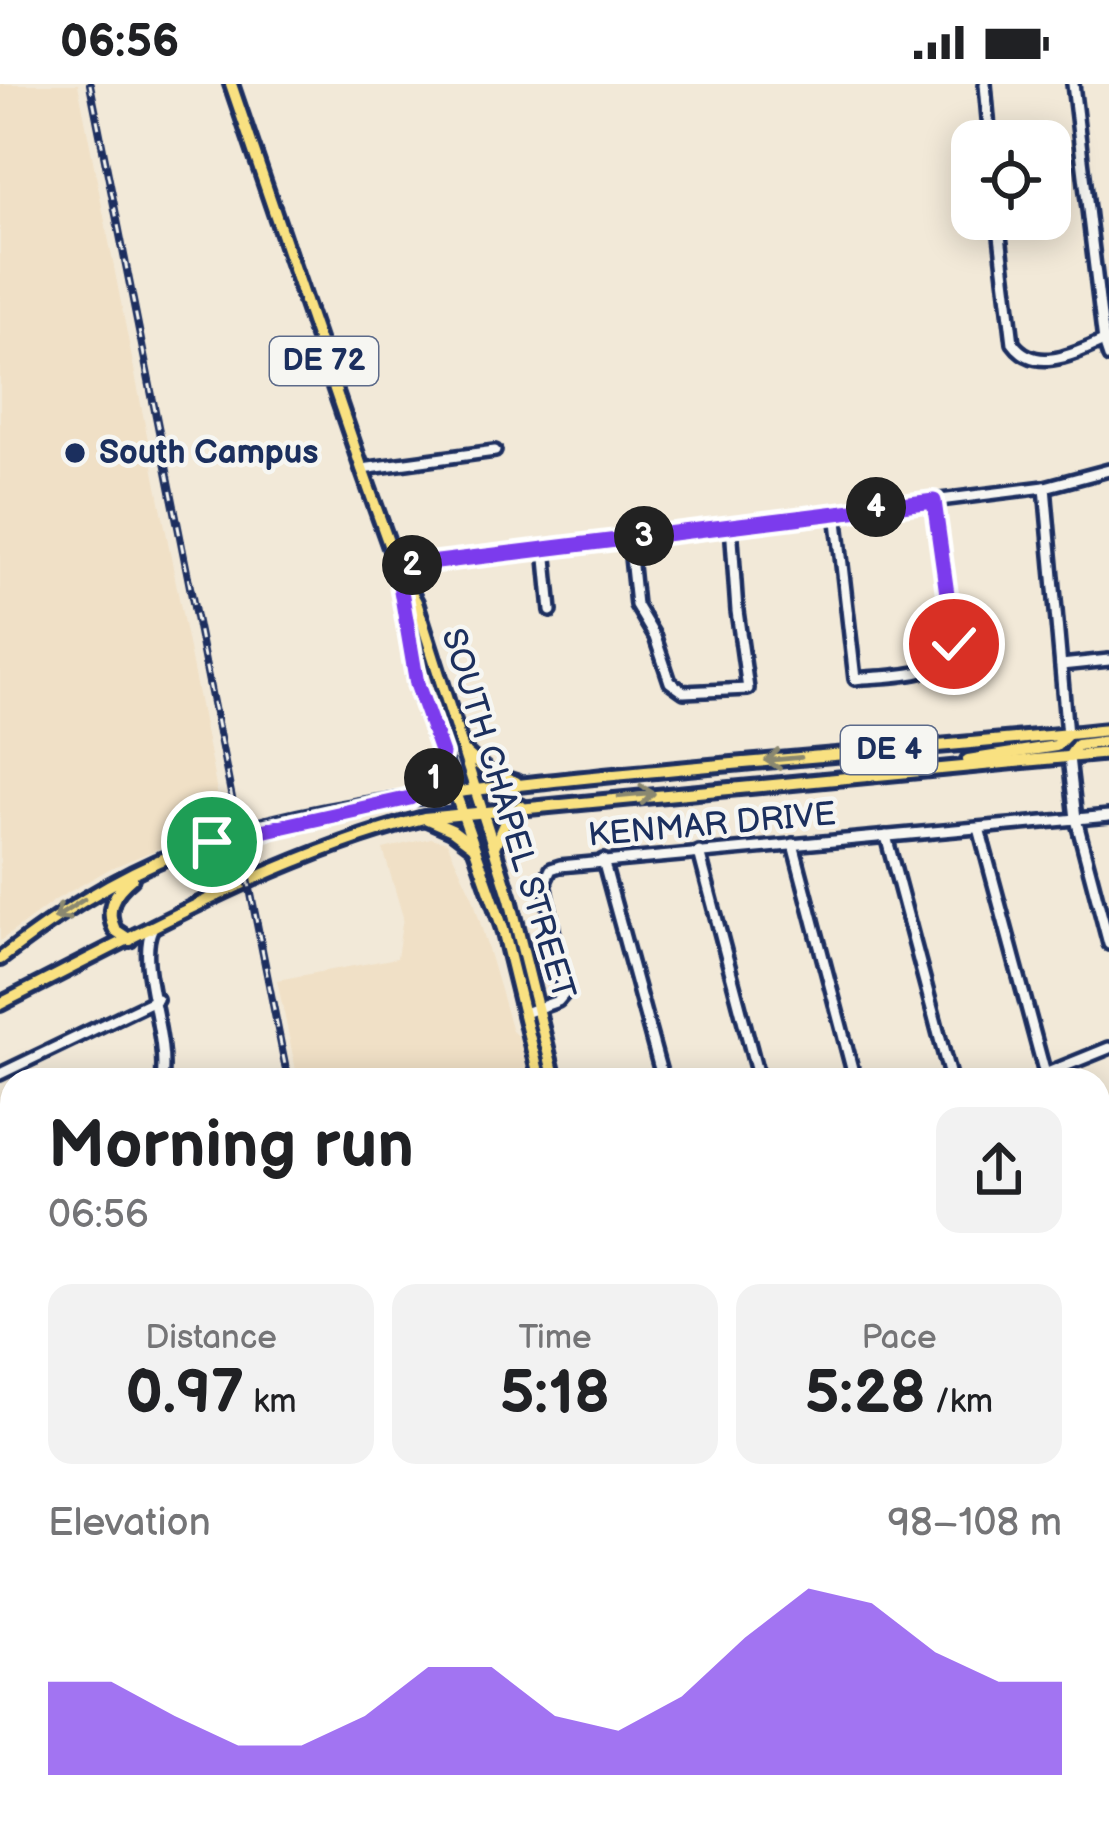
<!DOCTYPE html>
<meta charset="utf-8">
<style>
:root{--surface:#fff;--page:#f2f2f2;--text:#202124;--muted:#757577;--accent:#7c3aed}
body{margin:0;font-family:"Balsamiq Sans",sans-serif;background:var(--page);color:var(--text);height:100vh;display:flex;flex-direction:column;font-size:45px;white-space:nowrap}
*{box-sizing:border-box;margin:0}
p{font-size:39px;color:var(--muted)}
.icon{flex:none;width:66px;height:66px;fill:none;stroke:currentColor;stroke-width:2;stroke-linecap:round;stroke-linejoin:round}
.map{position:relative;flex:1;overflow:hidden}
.sheet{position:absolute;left:0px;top:984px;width:1110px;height:771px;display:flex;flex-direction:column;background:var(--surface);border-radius:36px 36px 0 0;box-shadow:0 6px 30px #0003}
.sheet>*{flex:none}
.fabs{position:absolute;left:951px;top:36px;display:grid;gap:24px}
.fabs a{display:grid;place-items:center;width:120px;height:120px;border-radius:24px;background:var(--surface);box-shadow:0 6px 30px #0003;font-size:60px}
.pin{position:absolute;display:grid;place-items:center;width:102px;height:102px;color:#fff;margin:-51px;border:6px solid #fff;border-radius:50%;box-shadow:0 3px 12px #0007}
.km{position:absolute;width:60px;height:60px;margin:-30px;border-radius:50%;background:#222;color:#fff;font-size:33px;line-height:60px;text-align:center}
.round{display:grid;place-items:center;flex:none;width:126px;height:126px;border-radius:24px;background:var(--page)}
.headline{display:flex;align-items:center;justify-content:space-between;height:204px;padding:0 48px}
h1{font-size:66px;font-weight:600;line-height:90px}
.metrics{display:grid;grid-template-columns:repeat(3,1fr);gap:18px;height:204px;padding:12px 48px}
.metrics div{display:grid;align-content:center;border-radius:24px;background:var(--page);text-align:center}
.metrics b{font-size:60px;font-weight:600}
.metrics small{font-size:33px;font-weight:400}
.metrics p{font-size:33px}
.chart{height:336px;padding:24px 48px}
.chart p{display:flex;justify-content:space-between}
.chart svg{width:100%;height:216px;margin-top:12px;fill:var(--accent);opacity:.7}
.status{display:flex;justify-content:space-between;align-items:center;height:84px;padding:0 60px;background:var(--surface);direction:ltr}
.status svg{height:33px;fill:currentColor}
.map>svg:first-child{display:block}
</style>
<div class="status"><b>06:56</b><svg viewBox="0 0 49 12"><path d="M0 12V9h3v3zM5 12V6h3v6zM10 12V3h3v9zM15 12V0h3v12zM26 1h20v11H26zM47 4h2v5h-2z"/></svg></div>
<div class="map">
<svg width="1109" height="1753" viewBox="0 0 1109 1753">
<rect width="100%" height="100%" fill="#f2e9d8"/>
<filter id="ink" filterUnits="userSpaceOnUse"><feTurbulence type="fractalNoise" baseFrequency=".00833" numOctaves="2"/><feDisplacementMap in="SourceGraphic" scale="24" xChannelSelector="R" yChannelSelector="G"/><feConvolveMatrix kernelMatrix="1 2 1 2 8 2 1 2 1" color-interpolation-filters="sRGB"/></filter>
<g filter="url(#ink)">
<g fill="#f0e0c6">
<path d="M0 0H78L223 738 111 784 55 816 0 857Z"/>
<path d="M431 754 447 758 473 814 512 947 526 960 535 996H298L277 896 397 874 403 833 383 765Z"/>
</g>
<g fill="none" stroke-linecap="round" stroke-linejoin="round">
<g stroke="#1b2f5e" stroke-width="18">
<g id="minor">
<path d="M985 0 990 57"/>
<path d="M1073 0 1104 258 1109 273"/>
<path d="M998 135 1013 259C1036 291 1076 269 1106 256"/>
<path d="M362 385 495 367"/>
<path d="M1045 403 1067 651"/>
<path d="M836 428 855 595C885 591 946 596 954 560L935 417"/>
<path d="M629 453 636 521 655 553 670 598 684 608 748 605 737 527 731 441"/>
<path d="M545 464 551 527"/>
<path d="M397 483 1045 403 1109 386"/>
<path d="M1061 581 1109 576"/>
<path d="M1069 673 1076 735 1109 860"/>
<path d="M979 744 1045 990 1109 964"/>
<path d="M886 752 951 996"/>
<path d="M793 760 855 996"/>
<path d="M699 768 759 996"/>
<path d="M603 776 663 996"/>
<path d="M152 845C136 880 169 949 162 996"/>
<path d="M524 929 558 917 564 910 545 798 551 785 560 782 1109 732"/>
<path d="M0 990 157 915"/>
<path d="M0 1098 12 1092"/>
<path d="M1098 1153 1109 1149"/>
<path d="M0 1257 12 1256"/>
<path d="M1098 1321 1109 1351"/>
<path d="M0 1356 12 1355"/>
<path d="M0 1452 12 1450"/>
<path d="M1098 1545 1109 1541"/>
<path d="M0 1548 12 1547"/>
<path d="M0 1644 12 1643"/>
<path d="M548 1743 592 1752 624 1743"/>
<path d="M0 1745 33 1743 55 1753"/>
</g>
</g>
<g stroke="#1b2f5e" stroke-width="20">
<g id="major">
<path d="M231 0 362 385 397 483 416 518 510 815 555 996"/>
<path d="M399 492 417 600 503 845 540 996"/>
<path d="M466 669 490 690 516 698"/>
<path d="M1069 673 1077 661 1109 657"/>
<path d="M968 676 1056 662 1067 651"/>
<path d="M416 711 434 693 441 673"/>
<path d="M427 735 452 746 473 762"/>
<path d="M494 763 504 740 521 722"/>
<path d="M130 856 115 846C104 824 115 808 132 794"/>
<path d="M0 875C56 832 113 794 180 768 293 725 426 711 546 698 733 678 921 665 1109 646"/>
<path d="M0 920C137 852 275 772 424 734L1109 669"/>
<path d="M726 1743 728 1753"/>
</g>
</g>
<use href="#minor" stroke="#f6f6f2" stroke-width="9"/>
<use href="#major" stroke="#f9e181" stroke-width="10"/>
<g stroke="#1b2f5e" stroke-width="8">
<g id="rail">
<path d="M90 0 288 996"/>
<path d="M436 1743 438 1753"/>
</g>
</g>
<use href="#rail" stroke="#f6f6f2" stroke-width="3" stroke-dasharray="9" stroke-linecap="butt"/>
</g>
<defs><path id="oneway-shaft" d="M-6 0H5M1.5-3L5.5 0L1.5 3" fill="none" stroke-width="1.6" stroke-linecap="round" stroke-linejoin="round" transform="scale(3)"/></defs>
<g stroke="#8a8870">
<use href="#oneway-shaft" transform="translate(783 675) rotate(175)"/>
<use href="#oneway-shaft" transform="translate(637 711) rotate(-5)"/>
<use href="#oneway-shaft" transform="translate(69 825) rotate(147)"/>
</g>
</g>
<g fill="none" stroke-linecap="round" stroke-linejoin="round" filter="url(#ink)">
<g stroke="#fff" stroke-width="24">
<path id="route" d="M212 758 410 714 434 694 442 670 417 600 397 483 934 417 954 560"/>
</g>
<use href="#route" stroke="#7c3aed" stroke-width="15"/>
</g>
<circle fill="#1b2f5e" stroke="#f6f6f2" stroke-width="4.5" cx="75" cy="369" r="12"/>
<g text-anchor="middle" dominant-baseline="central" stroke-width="9" stroke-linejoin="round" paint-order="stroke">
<g fill="#f6f6f2" stroke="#5d6b8a" stroke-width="3">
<rect x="270" y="253" width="108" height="48" rx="9"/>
<rect x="841" y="642" width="96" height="48" rx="9"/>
</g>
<g font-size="30" font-weight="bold" fill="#1b2f5e">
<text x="324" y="277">DE 72</text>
<text x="889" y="666">DE 4</text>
</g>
<g font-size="33" font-weight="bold" fill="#1b2f5e" stroke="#f6f6f2" text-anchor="start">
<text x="99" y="369">South Campus</text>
</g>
<g font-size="33" fill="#1b2f5e" stroke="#f6f6f2">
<text transform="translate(508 730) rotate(73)">SOUTH CHAPEL STREET</text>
<text transform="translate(712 741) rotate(-5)">KENMAR DRIVE</text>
</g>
</g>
</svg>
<div class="fabs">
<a><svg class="icon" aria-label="locate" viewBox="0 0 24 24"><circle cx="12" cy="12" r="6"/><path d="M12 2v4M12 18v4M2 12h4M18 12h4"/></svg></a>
</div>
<div class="pin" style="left:212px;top:758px;background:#1e9e55"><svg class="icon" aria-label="arrive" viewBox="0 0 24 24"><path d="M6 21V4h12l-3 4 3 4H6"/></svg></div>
<div class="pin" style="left:954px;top:560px;background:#d93025"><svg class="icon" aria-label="check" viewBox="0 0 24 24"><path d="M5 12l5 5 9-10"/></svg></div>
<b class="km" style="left:434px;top:694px">1</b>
<b class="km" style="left:412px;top:481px">2</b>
<b class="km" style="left:644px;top:452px">3</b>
<b class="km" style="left:876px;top:423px">4</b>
<section class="sheet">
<div class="headline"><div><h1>Morning run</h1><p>06:56</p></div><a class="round"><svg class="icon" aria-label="share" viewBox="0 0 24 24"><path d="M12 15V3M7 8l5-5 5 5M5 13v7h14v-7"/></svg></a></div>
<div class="metrics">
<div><p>Distance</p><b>0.97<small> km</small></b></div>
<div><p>Time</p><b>5:18</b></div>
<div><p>Pace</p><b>5:28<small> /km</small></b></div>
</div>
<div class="chart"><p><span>Elevation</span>98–108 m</p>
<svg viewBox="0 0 160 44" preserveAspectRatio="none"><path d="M0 44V25L10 25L20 32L30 38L40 38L50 32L60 22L70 22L80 32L90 35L100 28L110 16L120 6L130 9L140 19L150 25L160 25V44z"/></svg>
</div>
</section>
</div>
